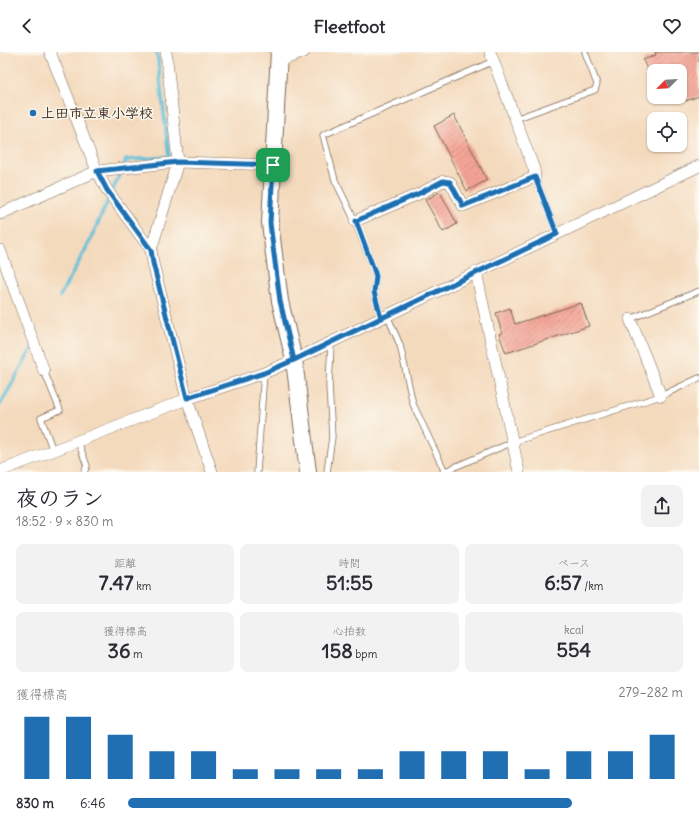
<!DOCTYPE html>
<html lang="ja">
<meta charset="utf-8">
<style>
:root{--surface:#fff;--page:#f2f2f3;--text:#2b2b33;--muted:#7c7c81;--accent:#1f6fb2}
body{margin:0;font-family:Delius,"Klee One",sans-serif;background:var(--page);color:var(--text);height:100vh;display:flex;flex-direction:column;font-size:15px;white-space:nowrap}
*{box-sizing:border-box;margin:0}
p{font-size:13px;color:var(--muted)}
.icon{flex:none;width:22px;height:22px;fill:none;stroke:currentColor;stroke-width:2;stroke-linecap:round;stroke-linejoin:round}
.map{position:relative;height:420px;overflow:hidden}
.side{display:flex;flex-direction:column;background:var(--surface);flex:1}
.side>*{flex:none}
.needle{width:26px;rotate:246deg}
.controls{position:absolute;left:647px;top:12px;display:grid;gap:8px}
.controls a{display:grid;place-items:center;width:40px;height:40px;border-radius:8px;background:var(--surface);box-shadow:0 1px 3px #0004;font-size:20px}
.pin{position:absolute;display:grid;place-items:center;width:34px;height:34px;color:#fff;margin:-17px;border-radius:8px;box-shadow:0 2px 6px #0006}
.round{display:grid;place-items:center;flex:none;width:42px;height:42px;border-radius:8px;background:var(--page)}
.summary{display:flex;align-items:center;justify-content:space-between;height:68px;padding:0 16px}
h1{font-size:22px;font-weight:700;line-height:30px}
.figures{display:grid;grid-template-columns:repeat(3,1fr);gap:6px;height:68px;padding:4px 16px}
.figures div{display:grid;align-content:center;border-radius:8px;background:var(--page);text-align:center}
.figures b{font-size:20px;font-weight:700}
.figures small{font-size:11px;font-weight:400}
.figures p{font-size:11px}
.chart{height:112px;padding:8px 16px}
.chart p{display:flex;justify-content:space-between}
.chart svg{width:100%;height:72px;margin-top:4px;stroke:var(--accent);stroke-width:6}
ul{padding:0 16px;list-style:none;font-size:13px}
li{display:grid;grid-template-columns:64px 48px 1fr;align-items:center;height:30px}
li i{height:10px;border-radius:5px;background:var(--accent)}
header{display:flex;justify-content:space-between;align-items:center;height:52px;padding:0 16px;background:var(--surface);font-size:18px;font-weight:700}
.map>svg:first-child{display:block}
</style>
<header><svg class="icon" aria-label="back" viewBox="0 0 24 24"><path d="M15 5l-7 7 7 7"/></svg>Fleetfoot<svg class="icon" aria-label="heart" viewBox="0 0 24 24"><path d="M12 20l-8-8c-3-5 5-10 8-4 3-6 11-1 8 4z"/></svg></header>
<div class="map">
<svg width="699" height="420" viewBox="0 0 699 420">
<defs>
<pattern id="building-hatch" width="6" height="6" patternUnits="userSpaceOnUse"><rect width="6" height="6" fill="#f4a596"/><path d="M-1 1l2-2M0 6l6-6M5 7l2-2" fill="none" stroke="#c7877a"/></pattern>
</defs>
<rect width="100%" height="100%" fill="#fbf7ec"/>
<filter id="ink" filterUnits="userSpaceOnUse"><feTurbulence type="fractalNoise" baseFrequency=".025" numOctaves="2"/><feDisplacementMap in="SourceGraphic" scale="8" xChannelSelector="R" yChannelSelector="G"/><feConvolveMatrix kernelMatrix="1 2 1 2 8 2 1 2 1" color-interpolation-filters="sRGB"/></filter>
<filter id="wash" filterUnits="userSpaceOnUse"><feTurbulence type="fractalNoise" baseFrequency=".012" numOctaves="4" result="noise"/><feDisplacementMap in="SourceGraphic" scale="16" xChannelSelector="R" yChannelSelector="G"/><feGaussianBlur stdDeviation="0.9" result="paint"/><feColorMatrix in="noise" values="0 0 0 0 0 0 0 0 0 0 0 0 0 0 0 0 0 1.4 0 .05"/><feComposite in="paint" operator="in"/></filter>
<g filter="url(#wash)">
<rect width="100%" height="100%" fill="#f4dabd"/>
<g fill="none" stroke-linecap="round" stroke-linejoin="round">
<g stroke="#5bbfd9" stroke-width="3.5">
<path d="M60 244 89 191 126 108 169 105 157 0"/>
<path d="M0 353 32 296"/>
</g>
</g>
<g id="blocks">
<g fill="url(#building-hatch)">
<path d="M655 0H699V44L686 49 682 38H680V19H654V34L643 8 656 3Z"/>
<path d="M454 63 487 128 467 139 434 74Z"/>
<path d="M440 140 457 172 443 180 425 148Z"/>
<path d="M581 251 589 274 506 301 499 282 502 281 496 261 510 256 515 272Z"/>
</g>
</g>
</g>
<g filter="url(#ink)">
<use href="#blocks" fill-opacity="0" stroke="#7c6856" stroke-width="1"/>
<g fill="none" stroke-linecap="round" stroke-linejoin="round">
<g stroke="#7c6856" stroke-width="7">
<g id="lane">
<path d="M515 67 595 38 597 32 585 0"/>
<path d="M535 125 557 182"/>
<path d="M387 263 400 293 413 352 445 420"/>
<path d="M381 266 374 240 376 224 373 215 355 169 335 128 323 83 494 9"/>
<path d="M630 267 699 239"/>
<path d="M44 319 60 358 41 366 53 399"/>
<path d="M78 389 87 414 84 420"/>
<path d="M257 420 264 321"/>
<path d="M327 420 332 385 329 334 331 291"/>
<path d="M443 420 513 390 661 344 699 326"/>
</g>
</g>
<g stroke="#7c6856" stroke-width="12">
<g id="street">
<path d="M50 0 97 119 107 138 151 198"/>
<path d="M166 0 178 110 151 198 153 211 187 347 212 420"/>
<path d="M279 9 304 0"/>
<path d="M0 162 97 119 178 110 273 113"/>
<path d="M355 169 421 141 443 129 450 130 463 154 535 125 534 117 490 0"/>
<path d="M0 198 44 319"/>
<path d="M476 220 519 420"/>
<path d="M630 267 661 344"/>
<path d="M0 419 187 347 264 321 294 308 699 114"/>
</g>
</g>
<g stroke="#7c6856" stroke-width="18">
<path id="secondary" d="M279 0 270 171 280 249 294 308 308 420"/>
</g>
<use href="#lane" stroke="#fff" stroke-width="5.5"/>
<use href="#street" stroke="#fff" stroke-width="11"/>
<use href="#secondary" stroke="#fff" stroke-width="16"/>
</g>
</g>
<g fill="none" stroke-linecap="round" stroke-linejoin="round" filter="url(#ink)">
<g stroke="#fff" stroke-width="8">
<path id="route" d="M273 113 178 110 97 119 107 138 151 198 153 211 187 346 264 321 294 308 557 182 535 125 463 154 450 130 443 129 420 141 356 169 373 215 376 224 374 240 381 266 294 308 280 249 270 171 273 113"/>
</g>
<use href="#route" stroke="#1f6fb2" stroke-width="5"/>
</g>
<circle fill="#1f6fb2" stroke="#fbf7ec" stroke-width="1.5" cx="33" cy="61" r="4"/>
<g text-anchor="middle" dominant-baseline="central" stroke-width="3" stroke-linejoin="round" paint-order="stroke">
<g font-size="14" font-weight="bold" fill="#3b2a1e" stroke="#fbf7ec" text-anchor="start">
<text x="41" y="61">上田市立東小学校</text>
</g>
</g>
</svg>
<div class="controls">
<a><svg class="needle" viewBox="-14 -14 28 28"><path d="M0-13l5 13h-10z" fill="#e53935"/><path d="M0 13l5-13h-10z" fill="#7c7c81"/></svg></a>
<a><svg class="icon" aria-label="locate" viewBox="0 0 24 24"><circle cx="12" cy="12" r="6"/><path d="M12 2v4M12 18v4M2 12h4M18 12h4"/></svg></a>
</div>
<div class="pin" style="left:273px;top:113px;background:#1e9e55"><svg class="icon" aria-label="arrive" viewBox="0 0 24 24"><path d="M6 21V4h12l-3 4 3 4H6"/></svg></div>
</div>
<section class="side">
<div class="summary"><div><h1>夜のラン</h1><p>18:52 · 9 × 830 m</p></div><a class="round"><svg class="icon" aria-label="share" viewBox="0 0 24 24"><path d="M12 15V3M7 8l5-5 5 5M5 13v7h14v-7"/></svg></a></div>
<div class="figures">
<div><p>距離</p><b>7.47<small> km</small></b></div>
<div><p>時間</p><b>51:55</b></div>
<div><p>ペース</p><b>6:57<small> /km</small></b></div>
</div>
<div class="figures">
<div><p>獲得標高</p><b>36<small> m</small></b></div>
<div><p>心拍数</p><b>158<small> bpm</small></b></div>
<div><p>kcal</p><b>554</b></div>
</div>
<div class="chart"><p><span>獲得標高</span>279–282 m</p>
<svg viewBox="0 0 160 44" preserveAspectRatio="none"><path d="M5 44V6M15 44V6M25 44V17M35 44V27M45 44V27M55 44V38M65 44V38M75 44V38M85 44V38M95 44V27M105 44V27M115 44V27M125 44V38M135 44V27M145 44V27M155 44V17"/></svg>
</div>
<ul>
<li><b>830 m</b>6:46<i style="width:80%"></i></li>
</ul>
</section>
